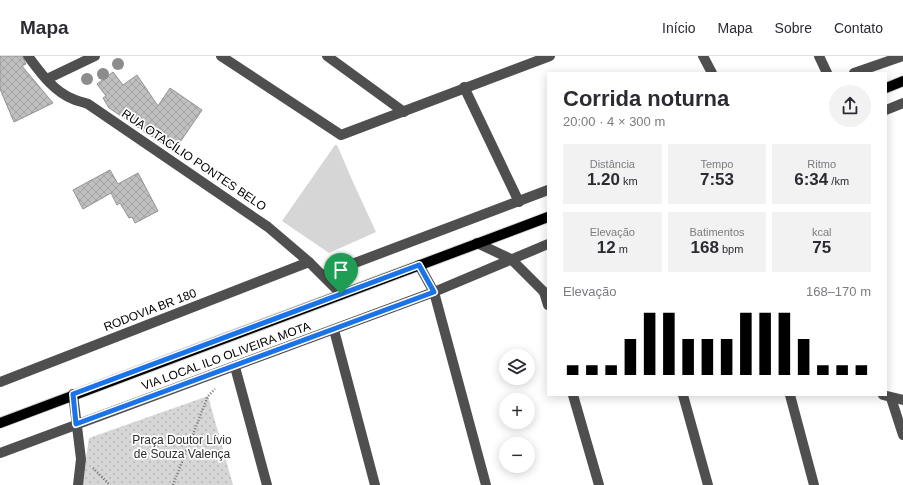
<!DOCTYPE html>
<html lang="pt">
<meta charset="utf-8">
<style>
:root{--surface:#fff;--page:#f2f2f3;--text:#2b2b33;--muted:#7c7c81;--line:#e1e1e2;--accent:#000}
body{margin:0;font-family:Helvetica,sans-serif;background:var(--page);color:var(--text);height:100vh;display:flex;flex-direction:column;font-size:15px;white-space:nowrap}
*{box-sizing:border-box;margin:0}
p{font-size:13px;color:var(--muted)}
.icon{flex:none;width:22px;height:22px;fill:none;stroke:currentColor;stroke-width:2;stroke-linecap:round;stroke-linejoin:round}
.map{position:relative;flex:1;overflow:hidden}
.side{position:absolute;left:547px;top:16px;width:340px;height:324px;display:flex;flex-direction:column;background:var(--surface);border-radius:0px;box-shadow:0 2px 10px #0003}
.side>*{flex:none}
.controls{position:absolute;left:499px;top:293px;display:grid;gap:8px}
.controls a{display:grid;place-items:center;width:36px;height:36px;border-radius:50%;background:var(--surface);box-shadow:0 2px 10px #0003;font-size:20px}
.pin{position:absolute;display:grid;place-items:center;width:34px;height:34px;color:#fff;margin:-41px -17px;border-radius:50% 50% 50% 0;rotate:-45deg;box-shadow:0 0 4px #0007}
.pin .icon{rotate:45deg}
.round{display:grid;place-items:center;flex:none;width:42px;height:42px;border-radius:21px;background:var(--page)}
.head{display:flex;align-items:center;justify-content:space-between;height:68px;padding:0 16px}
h1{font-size:22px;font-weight:700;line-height:30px}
.figures{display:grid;grid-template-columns:repeat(3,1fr);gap:6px;height:68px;padding:4px 16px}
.figures div{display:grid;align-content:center;border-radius:0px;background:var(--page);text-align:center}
.figures b{font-size:17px;font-weight:700}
.figures small{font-size:11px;font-weight:400}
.figures p{font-size:11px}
.chart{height:112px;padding:8px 16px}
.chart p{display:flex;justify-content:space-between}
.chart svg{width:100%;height:72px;margin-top:4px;stroke:var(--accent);stroke-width:6}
header{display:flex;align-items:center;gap:24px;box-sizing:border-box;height:56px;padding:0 20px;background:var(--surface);border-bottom:1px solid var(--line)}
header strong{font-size:19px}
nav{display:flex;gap:22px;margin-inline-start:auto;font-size:14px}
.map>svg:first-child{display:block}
</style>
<header>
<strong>Mapa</strong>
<nav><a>Início</a><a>Mapa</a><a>Sobre</a><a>Contato</a></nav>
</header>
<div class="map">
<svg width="903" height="429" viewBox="0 0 903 429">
<defs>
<pattern id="park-dots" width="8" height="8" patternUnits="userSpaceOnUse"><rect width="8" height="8" fill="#d6d6d6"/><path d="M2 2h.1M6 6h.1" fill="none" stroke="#b6b6b6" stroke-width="1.8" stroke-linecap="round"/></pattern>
<pattern id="building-cross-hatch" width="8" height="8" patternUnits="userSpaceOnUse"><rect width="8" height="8" fill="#bfbfbf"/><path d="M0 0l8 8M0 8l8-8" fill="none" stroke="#a2a2a2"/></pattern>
</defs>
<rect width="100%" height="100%" fill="#fff"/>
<path fill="#d6d6d6" d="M335 89H337L353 126 376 176 329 197 282 165Z"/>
<path fill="url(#park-dots)" d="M208 340 233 429H82L89 382Z"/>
<g fill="url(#building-cross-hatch)" stroke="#939393">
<path d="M0 0H22L26 8 22 10 53 47 14 66 0 33Z"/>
<path d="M113 16 123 29 137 19 158 50 170 32 202 54 174 95 109 52 103 42 106 40 97 28Z"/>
<path d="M110 114 118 128 138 117 158 155 135 167 132 161 129 162 120 147 117 149 111 137 83 153 73 134Z"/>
</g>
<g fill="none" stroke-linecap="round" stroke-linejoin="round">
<g stroke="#dbdbdb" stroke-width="12">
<g id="major">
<path d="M886 32 903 25"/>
<path d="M0 367 548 161"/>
</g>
</g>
<g stroke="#717171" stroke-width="2.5" stroke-dasharray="1 2" stroke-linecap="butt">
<path d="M93 412 110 429"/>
<path d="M173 429 208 340 215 333"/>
</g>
<g stroke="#4f4f4f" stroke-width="10">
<path d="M28 0C40 16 53 35 73 43 77 45 83 46 88 48L268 171 309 206 341 238"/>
<path d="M221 0 341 79 550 0"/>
<path d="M327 0 404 56"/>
<path d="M703 0 712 17"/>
<path d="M819 0 827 17"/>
<path d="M854 17 903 0"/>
<path d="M47 23 95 0"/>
<path d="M464 31 519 146"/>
<path d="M886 54 903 47"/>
<path d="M477 187 511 203 544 236 548 237"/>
<path d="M419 209 434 236 486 429"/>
<path d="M323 219 548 134"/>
<path d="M544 236 548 249"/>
<path d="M334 274 375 429"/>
<path d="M235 311 267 429"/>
<path d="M0 326 309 206"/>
<path d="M73 338 81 403 78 429"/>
<path d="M573 339 599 429"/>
<path d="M683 339 708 429"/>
<path d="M790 339 814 429"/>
<path d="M883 339 903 344"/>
<path d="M891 342 903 379"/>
<path d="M0 397 434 236 548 188"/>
</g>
<use href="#major" stroke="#000" stroke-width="10"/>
</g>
<g fill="#8c8c8c">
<circle cx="118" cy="8" r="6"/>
<circle cx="103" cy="18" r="6"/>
<circle cx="87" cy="23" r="6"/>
</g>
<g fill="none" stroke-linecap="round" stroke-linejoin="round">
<g stroke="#fff" stroke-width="8">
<path id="route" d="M419 209 434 236 76 368 73 338Z"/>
</g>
<use href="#route" stroke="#1a73e8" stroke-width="5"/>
</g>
<g text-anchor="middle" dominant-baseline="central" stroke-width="3.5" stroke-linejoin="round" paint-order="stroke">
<g font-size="12" fill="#000" stroke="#fff">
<text transform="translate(194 104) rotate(34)">RUA OTACÍLIO PONTES BELO</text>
<text transform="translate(150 254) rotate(-21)">RODOVIA BR 180</text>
<text transform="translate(226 300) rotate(-20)">VIA LOCAL ILO OLIVEIRA MOTA</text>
</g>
<g font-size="12" fill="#2d2d2d" stroke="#fff">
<text x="182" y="384">Praça Doutor Lívio<tspan x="182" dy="14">de Souza Valença</tspan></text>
</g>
</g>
</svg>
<div class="controls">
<a><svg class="icon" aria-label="layers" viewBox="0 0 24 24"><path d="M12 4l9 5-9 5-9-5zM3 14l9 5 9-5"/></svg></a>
<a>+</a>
<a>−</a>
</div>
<div class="pin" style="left:341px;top:238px;background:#1e9e55"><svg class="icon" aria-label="arrive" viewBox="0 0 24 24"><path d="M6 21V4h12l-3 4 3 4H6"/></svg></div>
<section class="side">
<div class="head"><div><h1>Corrida noturna</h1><p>20:00 · 4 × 300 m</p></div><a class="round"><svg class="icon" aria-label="share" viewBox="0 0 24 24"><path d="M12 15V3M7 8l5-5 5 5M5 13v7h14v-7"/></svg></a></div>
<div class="figures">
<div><p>Distância</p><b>1.20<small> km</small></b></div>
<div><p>Tempo</p><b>7:53</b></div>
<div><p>Ritmo</p><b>6:34<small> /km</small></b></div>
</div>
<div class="figures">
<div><p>Elevação</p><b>12<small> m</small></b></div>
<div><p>Batimentos</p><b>168<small> bpm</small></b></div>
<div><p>kcal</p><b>75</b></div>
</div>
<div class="chart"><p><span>Elevação</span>168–170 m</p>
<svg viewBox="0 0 160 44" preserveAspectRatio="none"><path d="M5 44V38M15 44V38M25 44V38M35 44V22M45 44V6M55 44V6M65 44V22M75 44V22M85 44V22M95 44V6M105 44V6M115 44V6M125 44V22M135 44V38M145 44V38M155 44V38"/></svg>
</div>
</section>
</div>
